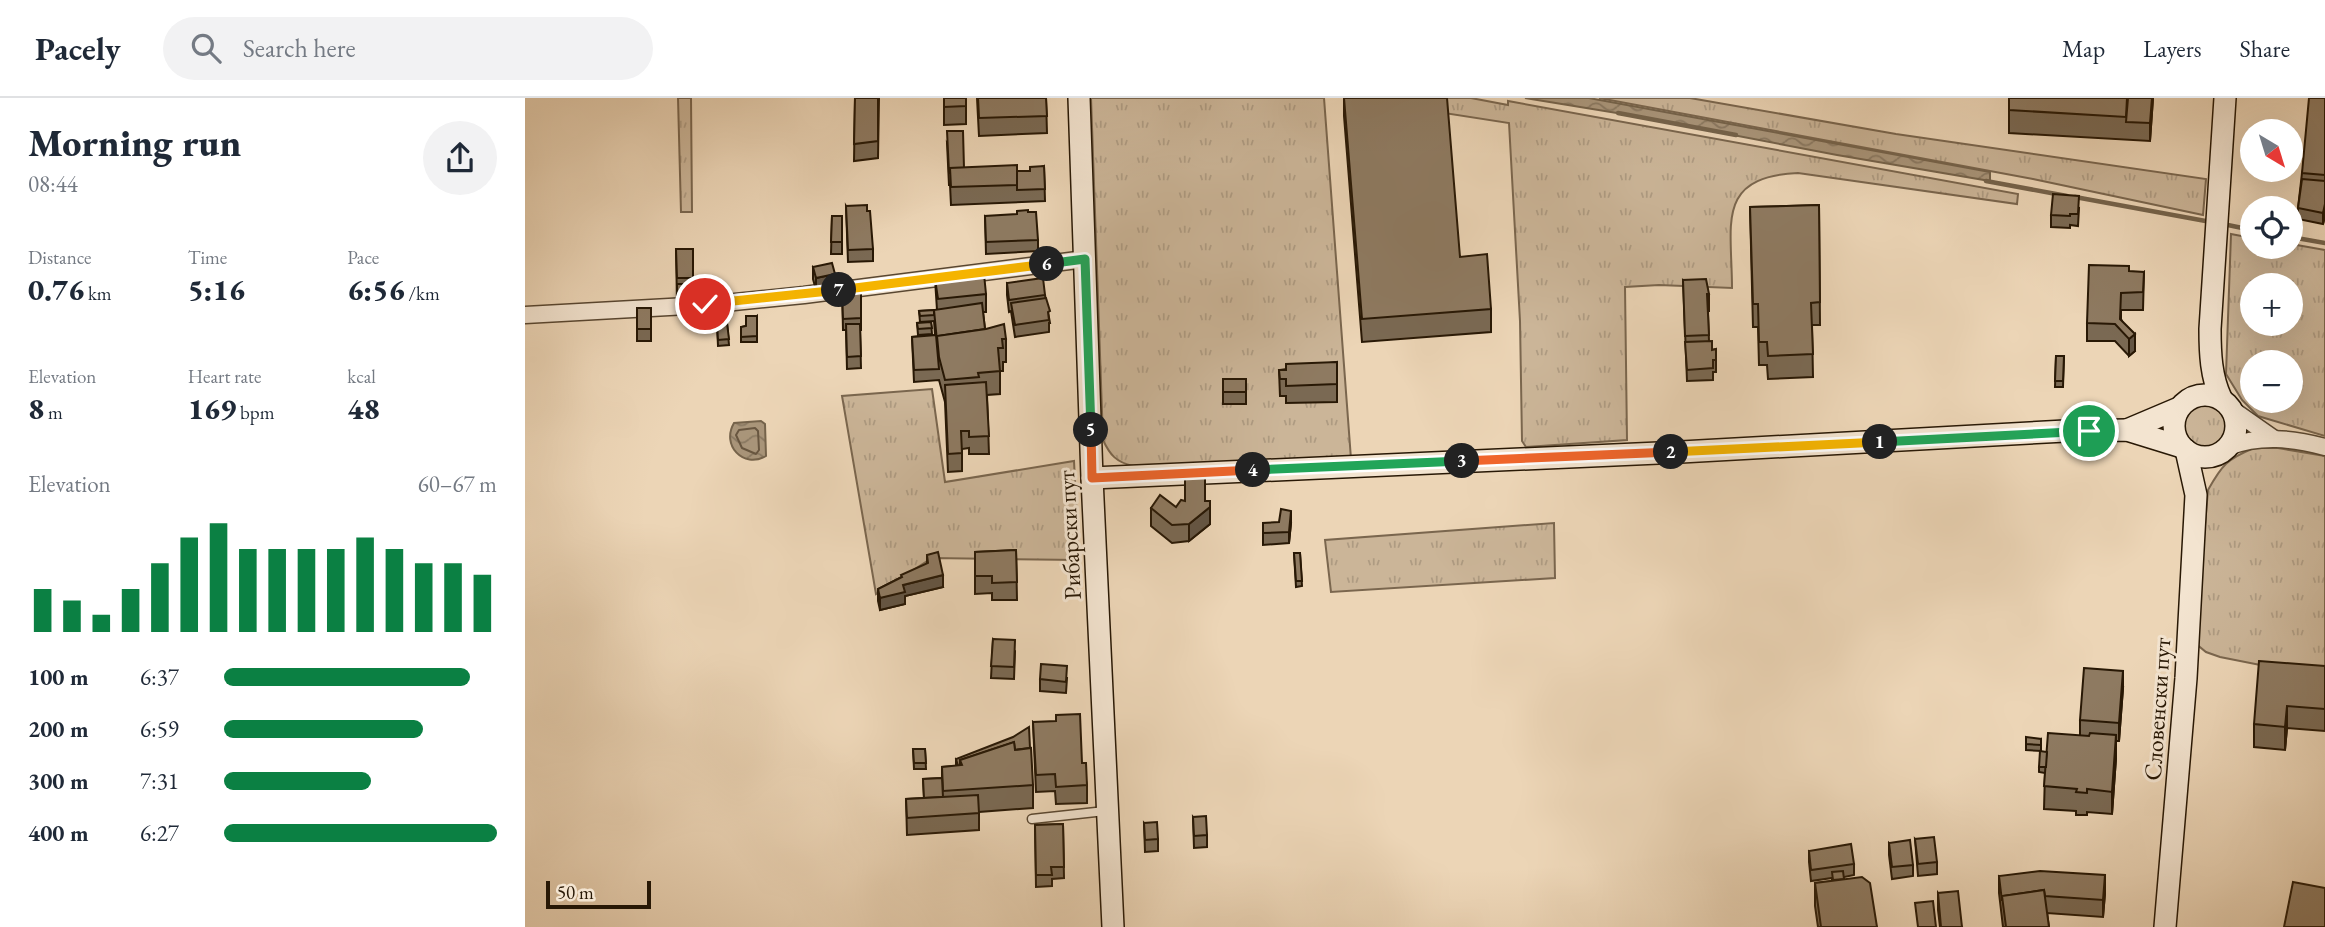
<!DOCTYPE html>
<meta charset="utf-8">
<style>
:root{--surface:#fff;--page:#f2f2f3;--text:#1f2937;--muted:#747a83;--line:#e0e1e3;--accent:#0b8043}
body{margin:0;font-family:"EB Garamond",serif;background:var(--page);color:var(--text);height:100vh;display:flex;flex-direction:column;font-size:26px;white-space:nowrap}
*{box-sizing:border-box;margin:0}
p{font-size:23px;color:var(--muted)}
.icon{flex:none;width:38px;height:38px;fill:none;stroke:currentColor;stroke-width:2;stroke-linecap:round;stroke-linejoin:round}
.map{position:relative;flex:1;overflow:hidden}
.details{display:flex;flex-direction:column;background:var(--surface);width:525px}
.details>*{flex:none}
.needle{width:46px;rotate:142deg}
.fabs{position:absolute;left:1715px;top:21px;display:grid;gap:14px}
.fabs a{display:grid;place-items:center;width:63px;height:63px;border-radius:50%;background:var(--surface);box-shadow:0 7px 28px #0002;font-size:35px}
.scale{position:absolute;left:21px;bottom:18px;width:105px;box-sizing:border-box;padding-left:7px;border:4px solid #281805;border-top:0;font-size:19px;line-height:24px;white-space:nowrap;color:#281805;-webkit-text-stroke:5px #f3e4d0;paint-order:stroke}
.pin{position:absolute;display:grid;place-items:center;width:60px;height:60px;color:#fff;margin:-30px;border:4px solid #fff;border-radius:50%;box-shadow:0 2px 7px #0007}
.km{position:absolute;width:35px;height:35px;margin:-18px;border-radius:50%;background:#222;color:#fff;font-size:19px;line-height:35px;text-align:center}
.round{display:grid;place-items:center;flex:none;width:74px;height:74px;border-radius:37px;background:var(--page)}
.headline{display:flex;align-items:center;justify-content:space-between;height:119px;padding:0 28px}
h1{font-size:38px;font-weight:800;line-height:52px}
.stats{display:grid;grid-template-columns:repeat(3,1fr);gap:10px;height:119px;padding:7px 28px}
.stats div{display:grid;align-content:center}
.stats b{font-size:30px;font-weight:800}
.stats small{font-size:19px;font-weight:400}
.stats p{font-size:19px}
.chart{height:196px;padding:14px 28px}
.chart p{display:flex;justify-content:space-between}
.chart svg{width:100%;height:126px;margin-top:7px;stroke:var(--accent);stroke-width:6}
ul{padding:0 28px;list-style:none;font-size:23px}
li{display:grid;grid-template-columns:112px 84px 1fr;align-items:center;height:52px}
li i{height:18px;border-radius:9px;background:var(--accent)}
header{display:flex;align-items:center;gap:42px;box-sizing:border-box;height:98px;padding:0 35px;background:var(--surface);border-bottom:2px solid var(--line)}
header strong{font-size:33px}
nav{display:flex;gap:38px;margin-inline-start:auto;font-size:24px}
.search{width:490px;height:63px;background:var(--page);display:flex;align-items:center;gap:18px;box-sizing:border-box;padding:0 24px;border-radius:38px;color:var(--muted);font-size:26px}
main{display:flex;flex:1;min-height:0}
.map>svg:first-child{display:block}
</style>
<header>
<strong>Pacely</strong>
<div class="search"><svg class="icon" aria-label="search" viewBox="0 0 24 24"><circle cx="10" cy="10" r="6"/><path d="M15 15l6 6"/></svg>Search here</div>
<nav><a>Map</a><a>Layers</a><a>Share</a></nav>
</header>
<main>
<section class="details">
<div class="headline"><div><h1>Morning run</h1><p>08:44</p></div><a class="round"><svg class="icon" aria-label="share" viewBox="0 0 24 24"><path d="M12 15V3M7 8l5-5 5 5M5 13v7h14v-7"/></svg></a></div>
<div class="stats">
<div><p>Distance</p><b>0.76<small> km</small></b></div>
<div><p>Time</p><b>5:16</b></div>
<div><p>Pace</p><b>6:56<small> /km</small></b></div>
</div>
<div class="stats">
<div><p>Elevation</p><b>8<small> m</small></b></div>
<div><p>Heart rate</p><b>169<small> bpm</small></b></div>
<div><p>kcal</p><b>48</b></div>
</div>
<div class="chart"><p><span>Elevation</span>60–67 m</p>
<svg viewBox="0 0 160 44" preserveAspectRatio="none"><path d="M5 44V29M15 44V33M25 44V38M35 44V29M45 44V20M55 44V11M65 44V6M75 44V15M85 44V15M95 44V15M105 44V15M115 44V11M125 44V15M135 44V20M145 44V20M155 44V24"/></svg>
</div>
<ul>
<li><b>100 m</b>6:37<i style="width:90%"></i></li>
<li><b>200 m</b>6:59<i style="width:73%"></i></li>
<li><b>300 m</b>7:31<i style="width:54%"></i></li>
<li><b>400 m</b>6:27<i style="width:100%"></i></li>
</ul>
</section>
<div class="map">
<svg width="1800" height="829" viewBox="0 0 1800 829">
<defs>
<pattern id="grass-tufts" width="24" height="20" patternUnits="userSpaceOnUse" patternTransform="scale(1.75)"><rect width="24" height="20" fill="#cbb598"/><path d="M3 7l-1-3M5 7V3M7 7l1-3M15 17l-1-3M17 17v-4M19 17l1-3" fill="none" stroke="#ae9b82"/></pattern>
<pattern id="water-waves" width="16" height="10" patternUnits="userSpaceOnUse" patternTransform="scale(1.75)"><rect width="16" height="10" fill="#a9957a"/><path d="M0 5q4-4 8 0t8 0" fill="none" stroke="#8a7962"/></pattern>
</defs>
<rect width="100%" height="100%" fill="#ecd5b6"/>
<filter id="stains"><feTurbulence type="fractalNoise" baseFrequency=".00286" numOctaves="4"/><feColorMatrix values="0 0 0 0 .2 0 0 0 0 .09 0 0 0 0 .02 0 0 0 .5 -.17"/></filter>
<radialGradient id="worn" r=".72"><stop offset=".6" stop-color="#630" stop-opacity="0"/><stop offset="1" stop-color="#630" stop-opacity=".3"/></radialGradient>
<g fill="url(#grass-tufts)" stroke="#7a664e" stroke-width="2" fill-rule="evenodd">
<path d="M153 0H166L167 114H156Z"/>
<path d="M566 0H799L826 361 608 368C591 364 585 357 578 342Z"/>
<path d="M823 0H946L983 7V3L1493 96 1492 106 1273 75C1190 79 1207 126 1207 190L1134 187 1100 189 1102 342 1001 349 997 343 995 223 984 25Z"/>
<path d="M1074 0H1165L1371 36 1681 81 1678 117 1508 81Z"/>
<path d="M1706 136 1727 140V149H1766V146L1800 152V338L1733 318 1717 302 1701 276ZM1727 187H1766V226H1727ZM1727 264H1766V303H1727Z"/>
<path d="M407 291 420 384 549 363 554 462 407 460 351 496 317 298Z"/>
<circle cx="1680" cy="328" r="24"/>
<path d="M1729 350H1753L1800 358V580L1695 559 1681 554 1670 545 1683 392C1697 367 1702 361 1729 350Z"/>
<path d="M1029 425 1030 480 806 494 800 442Z"/>
</g>
<g fill="url(#water-waves)" stroke="#75634b" stroke-width="2">
<path d="M1000 0H1064L1465 74V83L1312 57 1098 16Z"/>
<path d="M236 323 240 326 241 358C218 371 196 347 209 325Z"/>
</g>
<g fill="none" stroke-linecap="round" stroke-linejoin="round">
<path stroke="#685640" stroke-width="2" d="M230 330 233 333 234 352 231 356 217 350 211 337 214 332Z"/>
<g stroke="#75634b" stroke-width="4.5">
<path d="M1093 15 1211 37"/>
<path d="M1461 83 1542 98"/>
<path d="M1550 99 1686 124"/>
<path d="M1698 126 1727 132"/>
<path d="M1766 139 1800 145"/>
</g>
<g stroke="#594731" stroke-width="11">
<path id="lane" d="M507 721 580 713"/>
</g>
<g stroke="#594731" stroke-width="19">
<g id="street">
<path d="M0 217 180 207 279 197 560 161"/>
<path d="M1708 312 1748 340"/>
<path d="M1703 349C1735 337 1767 340 1800 349"/>
</g>
</g>
<g stroke="#281805" stroke-width="24">
<g id="secondary">
<path d="M554 0 567 380 588 829"/>
<circle cx="1680" cy="328" r="31"/>
<path d="M1696 300C1686 279 1685 255 1685 231L1700 0"/>
<path d="M1602 332 1654 310"/>
<path d="M567 380 1156 354 1540 333 1602 332 1657 349"/>
<path d="M1640 829 1661 580 1671 397 1661 352"/>
</g>
</g>
<use href="#lane" stroke="#f3e4d0" stroke-width="8"/>
<use href="#street" stroke="#f3e4d0" stroke-width="16"/>
<use href="#secondary" stroke="#f3e4d0" stroke-width="21"/>
</g>
<g fill="#7a6953" stroke="#281805" stroke-width="2">
<path d="M330 0H354L353 60 329 63Z"/>
<path d="M419 0H441V26L419 27Z"/>
<path d="M452 0H521L522 35 454 38Z"/>
<path d="M819 0 935 159 966 211V234L837 244 819 18Z"/>
<path d="M1484 0H1628L1625 43 1484 35Z"/>
<path d="M1800 0V118L1798 126 1773 121V110L1777 75Z"/>
<path d="M422 45 439 70 492 73H505L519 68 520 103 426 107 425 87H424Z"/>
<path d="M1294 107 1295 227H1287L1288 279 1243 281 1242 267H1234L1233 229H1228L1225 109Z"/>
<path d="M321 108 348 151V163L323 164Z"/>
<path d="M1554 110 1553 128 1545 127V130L1526 129V117Z"/>
<path d="M307 118H317V156H306Z"/>
<path d="M460 118 513 142V153L461 156Z"/>
<path d="M151 151H168V192H160V205H152Z"/>
<path d="M288 169 310 187 291 192 288 181Z"/>
<path d="M1619 174 1618 212H1596V221L1610 253 1604 258 1590 243H1562V225Z"/>
<path d="M410 181 461 196V214H458L460 231 481 241V264H478V273H475V296L462 297 464 356H444V350L437 351V373L423 374 420 304 414 282 389 284 387 239 410 237 409 223 395 224 394 213 412 212Z"/>
<path d="M1158 182 1184 196V213H1183L1184 243 1187 252 1191 251V274H1188V282L1162 283Z"/>
<path d="M482 185 520 197 525 225H524V234L490 239 486 213 484 214 482 197Z"/>
<path d="M317 191 336 220V232H335L336 270 322 271 321 232H318Z"/>
<rect x="112" y="210" width="14" height="33"/>
<path d="M232 218V244H216V229L221 228Z"/>
<path d="M406 224 407 236 393 237 392 225Z"/>
<path d="M202 225 204 247 193 248 192 226Z"/>
<path d="M1531 258H1539L1538 289H1530Z"/>
<path d="M812 264V304L761 305V298H755L754 272Z"/>
<rect x="698" y="281" width="23" height="25"/>
<path d="M660 403H680L685 426 664 443 647 445 626 428V410L651 409Z"/>
<path d="M738 425H766L764 445 738 447Z"/>
<path d="M491 452 492 502H467V495L450 496V454Z"/>
<path d="M769 455H775L777 488 771 489Z"/>
<path d="M402 457 418 489 380 498V506L355 512 353 503V491L402 466Z"/>
<path d="M468 541 490 553 489 581 466 580Z"/>
<path d="M1800 568V633L1762 630 1760 652 1729 649V626Z"/>
<path d="M542 580 541 595 515 593V581Z"/>
<path d="M1598 590 1594 643H1591V660L1587 716 1562 714V717H1551V713L1519 711 1520 675 1514 674V669L1522 654 1555 638V622Z"/>
<path d="M508 624 557 665 562 687V705L531 706 530 693 511 694Z"/>
<path d="M1516 641V653L1501 652V646Z"/>
<path d="M388 651H400L401 671H389Z"/>
<path d="M431 661 508 687V710L454 714V732L382 737 381 701 399 700 398 681 417 680V669L431 668Z"/>
<path d="M668 719 682 737V749L669 750Z"/>
<path d="M619 725 633 741V753L620 754Z"/>
<path d="M538 726 539 780 527 781V788L511 789 510 727Z"/>
<path d="M1390 741 1412 764V776L1393 778Z"/>
<path d="M1364 745 1388 767V778L1367 781 1364 757Z"/>
<path d="M1284 753 1329 766V777L1319 779V781L1352 829H1293L1290 808V785L1307 783V780L1286 783 1284 764Z"/>
<path d="M1474 778 1580 795 1578 819 1522 815 1524 829H1478L1474 795Z"/>
<path d="M1413 795 1437 829H1415L1413 812Z"/>
</g>
<g fill="#635544" stroke="#281805" stroke-width="2">
<path d="M1627 0H1628L1625 43V25Z"/>
<path d="M1800 106V118L1798 126V115Z"/>
<path d="M310 176V187L291 192V180Z"/>
<path d="M1610 236V253L1604 258V241Z"/>
<path d="M685 409V426L664 443V426Z"/>
<path d="M766 413V425L764 445V434Z"/>
<path d="M418 477V489L380 498V506L355 512V500L378 487Z"/>
<path d="M1598 573V590L1594 643V625Z"/>
<path d="M1762 608V630L1760 652V629Z"/>
<path d="M1591 637V660L1587 716V694Z"/>
<path d="M1580 777V795L1578 819V802Z"/>
</g>
<g fill="#8e7a61" stroke="#281805" stroke-width="2">
<path d="M330 0H353V43L329 46Z"/>
<path d="M419 0H441V8L419 9Z"/>
<path d="M453 0H521L522 18 454 20Z"/>
<path d="M819 0H922L935 159 962 156 966 211 837 221Z"/>
<path d="M1484 0H1602L1601 19 1484 12Z"/>
<path d="M1603 0H1627L1625 25 1601 24Z"/>
<path d="M1784 0H1800V77L1777 75Z"/>
<path d="M422 33H438L439 70H425L426 75H424Z"/>
<path d="M492 67V87L426 89 425 70Z"/>
<path d="M519 68 520 91 492 92V73H505V69Z"/>
<path d="M1777 81 1800 83V106L1798 115 1773 110Z"/>
<path d="M1528 96 1554 98 1553 116H1545V118L1526 117Z"/>
<path d="M342 107V113H345L348 151 323 152 321 108Z"/>
<path d="M1294 107 1295 204 1286 205 1288 256 1243 258 1242 244H1234L1233 206H1228L1225 109Z"/>
<path d="M503 112V114H511L513 142 461 144 460 118 492 116V113Z"/>
<path d="M307 118H317V144H306Z"/>
<path d="M151 151H168V180H152Z"/>
<path d="M307 165 310 176 291 180 288 169Z"/>
<path d="M1564 167 1604 168V173L1619 174 1618 194 1596 195 1595 221 1610 236 1604 241 1590 226 1562 225Z"/>
<path d="M459 176 461 196 413 201 410 181Z"/>
<path d="M518 180 520 197 484 202 482 185Z"/>
<path d="M1181 181 1184 196H1182L1184 237 1160 238 1158 182Z"/>
<rect x="152" y="186" width="8" height="13"/>
<path d="M336 190V220L318 221 317 191Z"/>
<path d="M521 200 525 213 523 214 524 222 490 227 486 205Z"/>
<path d="M457 205 460 231 412 238V243L409 212Z"/>
<rect x="112" y="210" width="14" height="21"/>
<path d="M409 212V217L395 218 394 213Z"/>
<path d="M221 218H232V238L216 239V229L221 228Z"/>
<path d="M406 224 407 230 393 231 392 225Z"/>
<path d="M202 225 204 241 193 242 192 226Z"/>
<path d="M321 226H335L336 258 322 259Z"/>
<path d="M479 226 481 241H477L478 250H473L475 273 453 275 454 279 420 282 414 259 412 238 461 231Z"/>
<path d="M411 237 414 271 389 272 387 239Z"/>
<path d="M1187 243V252L1191 251V262H1188V270L1162 272 1160 244Z"/>
<path d="M1531 258H1539L1538 283H1530Z"/>
<path d="M812 264V286L761 288V281H755L754 272H761V266Z"/>
<rect x="698" y="281" width="23" height="13"/>
<path d="M461 284 464 338 444 339V333H436L437 355 423 356 420 287Z"/>
<path d="M660 380H680V403H685V409L664 426 647 427 626 410 635 397 651 409 656 402 660 403Z"/>
<path d="M756 411 766 413 764 434 738 435V425L754 424Z"/>
<path d="M491 452 492 484 467 485V478H450V454Z"/>
<path d="M413 454 418 477 378 487 380 494 355 500 353 491 377 479 376 477 403 465 402 457Z"/>
<path d="M769 455H775L777 483H771Z"/>
<path d="M468 541 490 542 489 569 466 568Z"/>
<path d="M1734 563 1800 568V611L1762 608 1760 629 1729 626Z"/>
<path d="M516 566 542 568 541 584 515 581Z"/>
<path d="M1559 570 1598 573 1594 625 1555 622Z"/>
<path d="M555 616 557 665H561L562 687 531 689 530 676 511 677 508 624 531 623V617Z"/>
<path d="M504 629 505 650 490 652 489 644 435 662V668H433L431 661 488 639Z"/>
<path d="M1523 635 1564 638 1565 635 1591 637 1587 694 1562 691V695L1551 694 1552 691 1519 688Z"/>
<path d="M1501 639 1516 641V647L1501 646Z"/>
<path d="M489 644 490 652 506 650 508 687 418 693 417 669 437 667 435 662Z"/>
<path d="M388 651H400L401 665H389Z"/>
<path d="M1515 653 1522 654 1521 669H1514Z"/>
<path d="M417 680 418 699 399 700 398 681Z"/>
<path d="M453 697 454 715 382 720 381 701Z"/>
<path d="M681 718 682 737 669 738 668 719Z"/>
<path d="M632 724 633 741 620 742 619 725Z"/>
<path d="M538 726 539 769H526L527 777H511L510 727Z"/>
<path d="M1409 739 1412 764 1393 766 1390 741Z"/>
<path d="M1385 742 1388 767 1367 769 1364 745Z"/>
<path d="M1326 746 1329 766 1286 772 1284 753Z"/>
<path d="M1318 773 1319 781 1308 782 1307 774Z"/>
<path d="M1515 773 1580 777 1578 802 1520 798 1519 792 1477 798V803L1474 778Z"/>
<path d="M1337 779 1345 785 1352 829H1296L1290 785Z"/>
<path d="M1768 784 1800 790V829H1759Z"/>
<path d="M1519 792 1524 829H1481L1477 798Z"/>
<path d="M1433 793 1437 829H1416L1413 795Z"/>
<path d="M1408 803 1411 829H1393L1390 805Z"/>
</g>
<g fill="none" stroke-linecap="round" stroke-linejoin="round">
<g stroke="#fff" stroke-width="14">
<path id="split-1" d="M1355 344 1564 333"/>
</g>
<g stroke="#fff" stroke-width="14">
<path id="split-2" d="M1146 354 1355 344"/>
</g>
<g stroke="#fff" stroke-width="14">
<path id="split-3" d="M937 363 1146 354"/>
</g>
<g stroke="#fff" stroke-width="14">
<path id="split-4" d="M728 372 937 363"/>
</g>
<g stroke="#fff" stroke-width="14">
<path id="split-5" d="M566 332 567 380 728 372"/>
</g>
<g stroke="#fff" stroke-width="14">
<path id="split-6" d="M522 166 560 161 566 332"/>
</g>
<g stroke="#fff" stroke-width="14">
<path id="split-7" d="M314 192 522 166"/>
</g>
<g stroke="#fff" stroke-width="14">
<path id="split-8" d="M180 206 314 192"/>
</g>
<use href="#split-1" stroke="#22a559" stroke-width="9"/>
<use href="#split-2" stroke="#f5b400" stroke-width="9"/>
<use href="#split-3" stroke="#f0652b" stroke-width="9"/>
<use href="#split-4" stroke="#22a559" stroke-width="9"/>
<use href="#split-5" stroke="#f0652b" stroke-width="9"/>
<use href="#split-6" stroke="#22a559" stroke-width="9"/>
<use href="#split-7" stroke="#f5b400" stroke-width="9"/>
<use href="#split-8" stroke="#f5b400" stroke-width="9"/>
</g>
<g text-anchor="middle" dominant-baseline="central" stroke-width="6" stroke-linejoin="round" paint-order="stroke">
<g font-size="24" fill="#281805" stroke="#f3e4d0">
<text transform="translate(544 437) rotate(-93)">Рибарски пут</text>
<text transform="translate(1632 611) rotate(-86)">Словенски пут</text>
</g>
</g>
<rect width="100%" height="100%" filter="url(#stains)"/>
<rect width="100%" height="100%" fill="url(#worn)"/>
</svg>
<div class="fabs">
<a><svg class="needle" viewBox="-14 -14 28 28"><path d="M0-13l5 13h-10z" fill="#e53935"/><path d="M0 13l5-13h-10z" fill="#747a83"/></svg></a>
<a><svg class="icon" aria-label="locate" viewBox="0 0 24 24"><circle cx="12" cy="12" r="6"/><path d="M12 2v4M12 18v4M2 12h4M18 12h4"/></svg></a>
<a>+</a>
<a>−</a>
</div>
<div class="scale">50 m</div>
<div class="pin" style="left:1564px;top:333px;background:#1e9e55"><svg class="icon" aria-label="arrive" viewBox="0 0 24 24"><path d="M6 21V4h12l-3 4 3 4H6"/></svg></div>
<div class="pin" style="left:180px;top:206px;background:#d93025"><svg class="icon" aria-label="check" viewBox="0 0 24 24"><path d="M5 12l5 5 9-10"/></svg></div>
<b class="km" style="left:1355px;top:344px">1</b>
<b class="km" style="left:1146px;top:354px">2</b>
<b class="km" style="left:937px;top:363px">3</b>
<b class="km" style="left:728px;top:372px">4</b>
<b class="km" style="left:566px;top:332px">5</b>
<b class="km" style="left:522px;top:166px">6</b>
<b class="km" style="left:314px;top:192px">7</b>
</div>
</main>
